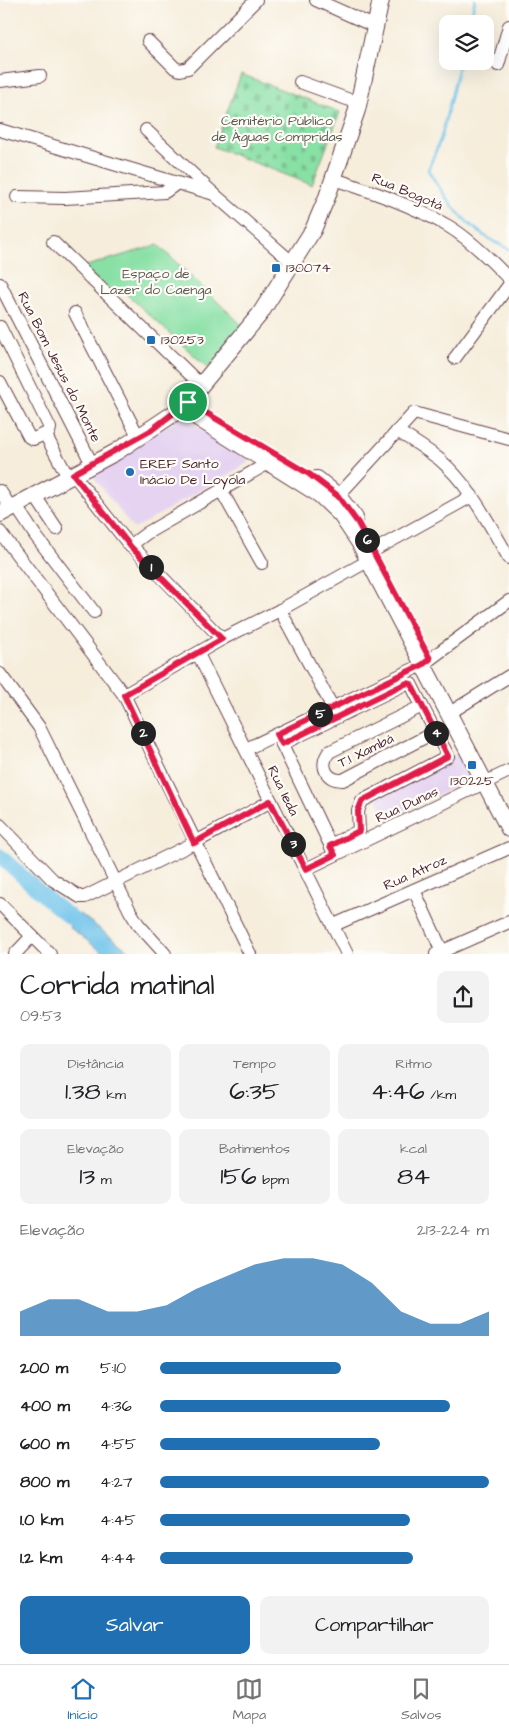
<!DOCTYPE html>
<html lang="pt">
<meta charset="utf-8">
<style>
:root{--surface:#fff;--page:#f2f2f2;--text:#202124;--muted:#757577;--line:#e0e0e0;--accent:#1f6fb2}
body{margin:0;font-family:"Architects Daughter",sans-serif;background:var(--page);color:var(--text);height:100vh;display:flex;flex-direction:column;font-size:19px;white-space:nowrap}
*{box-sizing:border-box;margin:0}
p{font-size:16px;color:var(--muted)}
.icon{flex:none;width:28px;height:28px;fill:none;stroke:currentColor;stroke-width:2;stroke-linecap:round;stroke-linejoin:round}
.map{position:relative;height:954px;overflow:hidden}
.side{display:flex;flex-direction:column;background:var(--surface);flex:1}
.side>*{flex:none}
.controls{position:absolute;left:439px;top:15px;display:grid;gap:10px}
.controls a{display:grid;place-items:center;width:55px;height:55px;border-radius:10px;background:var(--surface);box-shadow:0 5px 20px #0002;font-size:25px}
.pin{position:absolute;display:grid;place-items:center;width:42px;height:42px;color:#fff;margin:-21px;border:2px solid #fff;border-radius:50%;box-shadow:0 1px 5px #0007}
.km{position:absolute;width:25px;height:25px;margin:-12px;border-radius:50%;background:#222;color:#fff;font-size:14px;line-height:25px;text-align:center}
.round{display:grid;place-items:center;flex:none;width:52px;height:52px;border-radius:10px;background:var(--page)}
.summary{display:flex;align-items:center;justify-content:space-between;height:85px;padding:0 20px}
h1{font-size:28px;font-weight:600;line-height:38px}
.figures{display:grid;grid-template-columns:repeat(3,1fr);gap:8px;height:85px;padding:5px 20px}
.figures div{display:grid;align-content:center;border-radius:10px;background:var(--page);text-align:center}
.figures b{font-size:25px;font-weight:600}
.figures small{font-size:14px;font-weight:400}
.figures p{font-size:14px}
.chart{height:140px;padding:10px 20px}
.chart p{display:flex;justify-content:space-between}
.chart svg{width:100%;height:90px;margin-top:5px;fill:var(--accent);opacity:.7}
.button{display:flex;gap:10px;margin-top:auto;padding:10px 20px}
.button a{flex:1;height:58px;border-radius:10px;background:var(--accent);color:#fff;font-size:20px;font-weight:600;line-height:58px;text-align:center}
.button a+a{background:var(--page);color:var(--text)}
ul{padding:0 20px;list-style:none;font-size:16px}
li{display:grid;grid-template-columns:80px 60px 1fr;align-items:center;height:38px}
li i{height:12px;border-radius:6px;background:var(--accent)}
.tab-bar{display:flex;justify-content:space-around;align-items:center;height:70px;border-top:1px solid var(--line);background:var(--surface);font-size:14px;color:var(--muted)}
.tab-bar a{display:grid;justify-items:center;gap:2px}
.tab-bar .selected{color:var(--accent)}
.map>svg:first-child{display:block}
</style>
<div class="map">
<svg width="509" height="954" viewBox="0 0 509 954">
<defs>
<pattern id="cemetery-stones" width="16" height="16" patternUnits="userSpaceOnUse" patternTransform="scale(1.25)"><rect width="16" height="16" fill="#88e0a5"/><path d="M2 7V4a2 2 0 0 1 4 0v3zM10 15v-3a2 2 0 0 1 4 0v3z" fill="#77c08e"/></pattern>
<pattern id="water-waves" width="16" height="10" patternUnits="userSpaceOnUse" patternTransform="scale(1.25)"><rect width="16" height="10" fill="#6ec3eb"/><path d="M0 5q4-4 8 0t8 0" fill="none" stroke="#61a7ca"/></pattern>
</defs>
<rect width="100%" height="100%" fill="#fdfcf7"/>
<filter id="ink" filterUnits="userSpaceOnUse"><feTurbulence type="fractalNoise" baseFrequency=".02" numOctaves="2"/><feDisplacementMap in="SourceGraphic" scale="10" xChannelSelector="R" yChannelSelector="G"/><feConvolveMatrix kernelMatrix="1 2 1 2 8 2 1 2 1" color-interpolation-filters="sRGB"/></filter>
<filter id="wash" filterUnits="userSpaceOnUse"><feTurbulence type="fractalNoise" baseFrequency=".0096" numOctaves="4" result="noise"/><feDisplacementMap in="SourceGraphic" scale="20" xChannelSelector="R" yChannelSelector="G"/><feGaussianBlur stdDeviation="1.12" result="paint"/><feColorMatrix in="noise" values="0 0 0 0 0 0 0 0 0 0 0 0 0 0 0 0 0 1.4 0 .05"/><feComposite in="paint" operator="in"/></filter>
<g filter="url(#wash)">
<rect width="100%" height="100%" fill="#f6eddb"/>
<g fill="#e5d3f1">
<path d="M183 417 247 458 248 463 134 529 88 470Z"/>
<path d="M460 753 473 778 386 821 377 796Z"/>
</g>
<path fill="url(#cemetery-stones)" stroke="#698068" d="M241 74 340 112 312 185 214 147Z"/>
<path fill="#88e0a5" stroke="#698068" d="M158 245 243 326 208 368 123 291 111 294 83 267Z"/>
<path fill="url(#water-waves)" stroke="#5c718b" d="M80 914 133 954H106L101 951 69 927Z"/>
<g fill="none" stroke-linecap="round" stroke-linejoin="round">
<g stroke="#6ec3eb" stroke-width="2.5">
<path d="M469 24 475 0"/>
<path d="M460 61 441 138 428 170C450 206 469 232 509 249"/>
</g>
<path stroke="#6ec3eb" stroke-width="15" d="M0 856 51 902 117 954"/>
</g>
</g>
<g filter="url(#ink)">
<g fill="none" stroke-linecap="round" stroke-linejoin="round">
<g stroke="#643e45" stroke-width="14">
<g id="minor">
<path d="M316 0 374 26"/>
<path d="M148 41 175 68 180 70 188 68 256 0"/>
<path d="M498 65 509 26"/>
<path d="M0 81 40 76"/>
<path d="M300 82 358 103"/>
<path d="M0 130 214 194"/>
<path d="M146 130 214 194 294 264"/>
<path d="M334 179C373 192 412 205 448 226 470 239 491 260 509 279"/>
<path d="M17 197 65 198 165 192 176 184"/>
<path d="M53 242 202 386"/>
<path d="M0 284 92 464"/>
<path d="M75 313 139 438"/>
<path d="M0 327 50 428 49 432 45 434"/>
<path d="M455 358 509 285"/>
<path d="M0 382 29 437 33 439 45 434 68 477"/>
<path d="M397 431C412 440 426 449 439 459 470 485 489 524 509 558"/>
<path d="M73 474 131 547"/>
<path d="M221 490 262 563"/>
<path d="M0 491 11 508"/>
<path d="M35 496 57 529"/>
<path d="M338 496 414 413 509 439"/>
<path d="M16 506 35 535 94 612"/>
<path d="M0 532 124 695 250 954"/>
<path d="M373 551 472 496"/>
<path d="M280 610 333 708"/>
<path d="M222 639 131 545 147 533 270 462"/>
<path d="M198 654 347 954"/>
<path d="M0 674 39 727 130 911 138 924 165 954"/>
<path d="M124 695 222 639 280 610 368 561"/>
<path d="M422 706 436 733"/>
<path d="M456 709 509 676"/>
<path d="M279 738 334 853"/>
<path d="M282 744 407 683 411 684 422 706 329 752C319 765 326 781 343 780L433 733H436L448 756 362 801 358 811 359 831 330 845"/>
<path d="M246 749 422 665 509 601"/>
<path d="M0 825 53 880 80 897H85L194 843 271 801"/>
<path d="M306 869 509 771"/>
<path d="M414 890 442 951"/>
<path d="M0 904 50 954"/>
<path d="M334 925 509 848"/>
<path d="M15 954 32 936"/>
<path d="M436 954 509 922"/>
</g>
</g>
<g stroke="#643e45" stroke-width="18">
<g id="major">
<path d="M182 408 320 495 341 515 359 542 509 829"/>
<path d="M317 479 338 496 355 518"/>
<path d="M0 514 116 452 182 408 260 314 313 230 327 197 357 110 381 0"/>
</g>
</g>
<use href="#minor" stroke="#fff" stroke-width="12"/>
<use href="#major" stroke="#fff" stroke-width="16"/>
</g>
</g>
<g fill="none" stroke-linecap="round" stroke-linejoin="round" filter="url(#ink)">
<g stroke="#fff" stroke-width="10">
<path id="route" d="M188 402 309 474 338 496 358 523 430 659 422 665 277 734 282 744 407 683 411 684 448 756 362 801 358 811 359 831 330 846 335 855 306 869 270 801 194 843 124 695 222 639 131 547 73 474 150 431Z"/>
</g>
<use href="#route" stroke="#e11d48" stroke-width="6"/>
</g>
<g fill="#1f6fb2" stroke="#fdfcf7" stroke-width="2">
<rect x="271" y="263" width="10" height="10" rx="2.5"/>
<rect x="146" y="335" width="10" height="10" rx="2.5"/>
<circle cx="130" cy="472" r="5"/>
<rect x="467" y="760" width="10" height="10" rx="2.5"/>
</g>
<g text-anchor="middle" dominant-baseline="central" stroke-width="4.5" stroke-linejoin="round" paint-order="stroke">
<g font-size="14" fill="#5d5950" stroke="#fdfcf7">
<text x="277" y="121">Cemitério Público<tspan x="277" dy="16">de Águas Compridas</tspan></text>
<text x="156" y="274">Espaço de<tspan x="156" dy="16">Lazer do Caenga</tspan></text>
</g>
<g font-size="14" fill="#4a1f2b" stroke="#fdfcf7">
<text transform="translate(407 192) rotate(23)">Rua Bogotá</text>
<text transform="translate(59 367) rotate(63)">Rua Bom Jesus do Monte</text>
<text transform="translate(366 751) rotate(-26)">T.I Xambá</text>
<text transform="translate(283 791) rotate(64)">Rua Ieda</text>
<text transform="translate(407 805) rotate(-25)">Rua Dunas</text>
<text transform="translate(415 873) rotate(-24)">Rua Atroz</text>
</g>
<g font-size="14" fill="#4a1f2b" stroke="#fdfcf7" text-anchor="start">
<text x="286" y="268">130074</text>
<text x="161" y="340">130253</text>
<text x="140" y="464">EREF Santo<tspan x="140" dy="16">Inácio De Loyola</tspan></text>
<text x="472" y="781" text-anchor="middle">130225</text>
</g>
</g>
</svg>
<div class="controls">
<a><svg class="icon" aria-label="layers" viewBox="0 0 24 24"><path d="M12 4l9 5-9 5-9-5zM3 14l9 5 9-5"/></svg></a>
</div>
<div class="pin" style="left:188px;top:402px;background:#1e9e55"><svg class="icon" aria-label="arrive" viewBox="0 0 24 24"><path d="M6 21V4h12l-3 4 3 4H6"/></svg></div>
<b class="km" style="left:151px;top:567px">1</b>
<b class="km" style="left:143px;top:733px">2</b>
<b class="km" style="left:293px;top:844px">3</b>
<b class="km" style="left:436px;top:733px">4</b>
<b class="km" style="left:320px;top:714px">5</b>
<b class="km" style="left:367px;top:540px">6</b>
</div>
<section class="side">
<div class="summary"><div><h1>Corrida matinal</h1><p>09:53</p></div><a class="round"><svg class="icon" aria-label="share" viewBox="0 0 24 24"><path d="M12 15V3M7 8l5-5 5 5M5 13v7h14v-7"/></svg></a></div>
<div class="figures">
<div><p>Distância</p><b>1.38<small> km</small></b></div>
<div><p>Tempo</p><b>6:35</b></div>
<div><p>Ritmo</p><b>4:46<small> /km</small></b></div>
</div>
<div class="figures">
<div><p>Elevação</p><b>13<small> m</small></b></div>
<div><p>Batimentos</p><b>156<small> bpm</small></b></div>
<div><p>kcal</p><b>84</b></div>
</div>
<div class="chart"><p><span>Elevação</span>213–224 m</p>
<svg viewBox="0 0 160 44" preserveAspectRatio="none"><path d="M0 44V32L10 26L20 26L30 32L40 32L50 29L60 21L70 15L80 9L90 6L100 6L110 9L120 18L130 32L140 38L150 38L160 32V44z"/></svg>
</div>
<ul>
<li><b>200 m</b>5:10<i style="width:55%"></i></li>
<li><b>400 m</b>4:36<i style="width:88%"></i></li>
<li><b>600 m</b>4:55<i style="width:67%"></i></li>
<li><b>800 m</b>4:27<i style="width:100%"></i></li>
<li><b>1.0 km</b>4:45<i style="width:76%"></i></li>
<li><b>1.2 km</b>4:44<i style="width:77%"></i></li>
</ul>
<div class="button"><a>Salvar</a><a>Compartilhar</a></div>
</section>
<nav class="tab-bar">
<a class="selected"><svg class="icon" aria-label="home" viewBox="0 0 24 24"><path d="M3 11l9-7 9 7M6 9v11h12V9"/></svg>Início</a>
<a><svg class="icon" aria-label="map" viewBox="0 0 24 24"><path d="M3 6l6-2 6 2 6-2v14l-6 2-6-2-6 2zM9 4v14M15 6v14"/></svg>Mapa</a>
<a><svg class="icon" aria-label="saved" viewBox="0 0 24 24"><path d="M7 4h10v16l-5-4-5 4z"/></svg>Salvos</a>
</nav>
